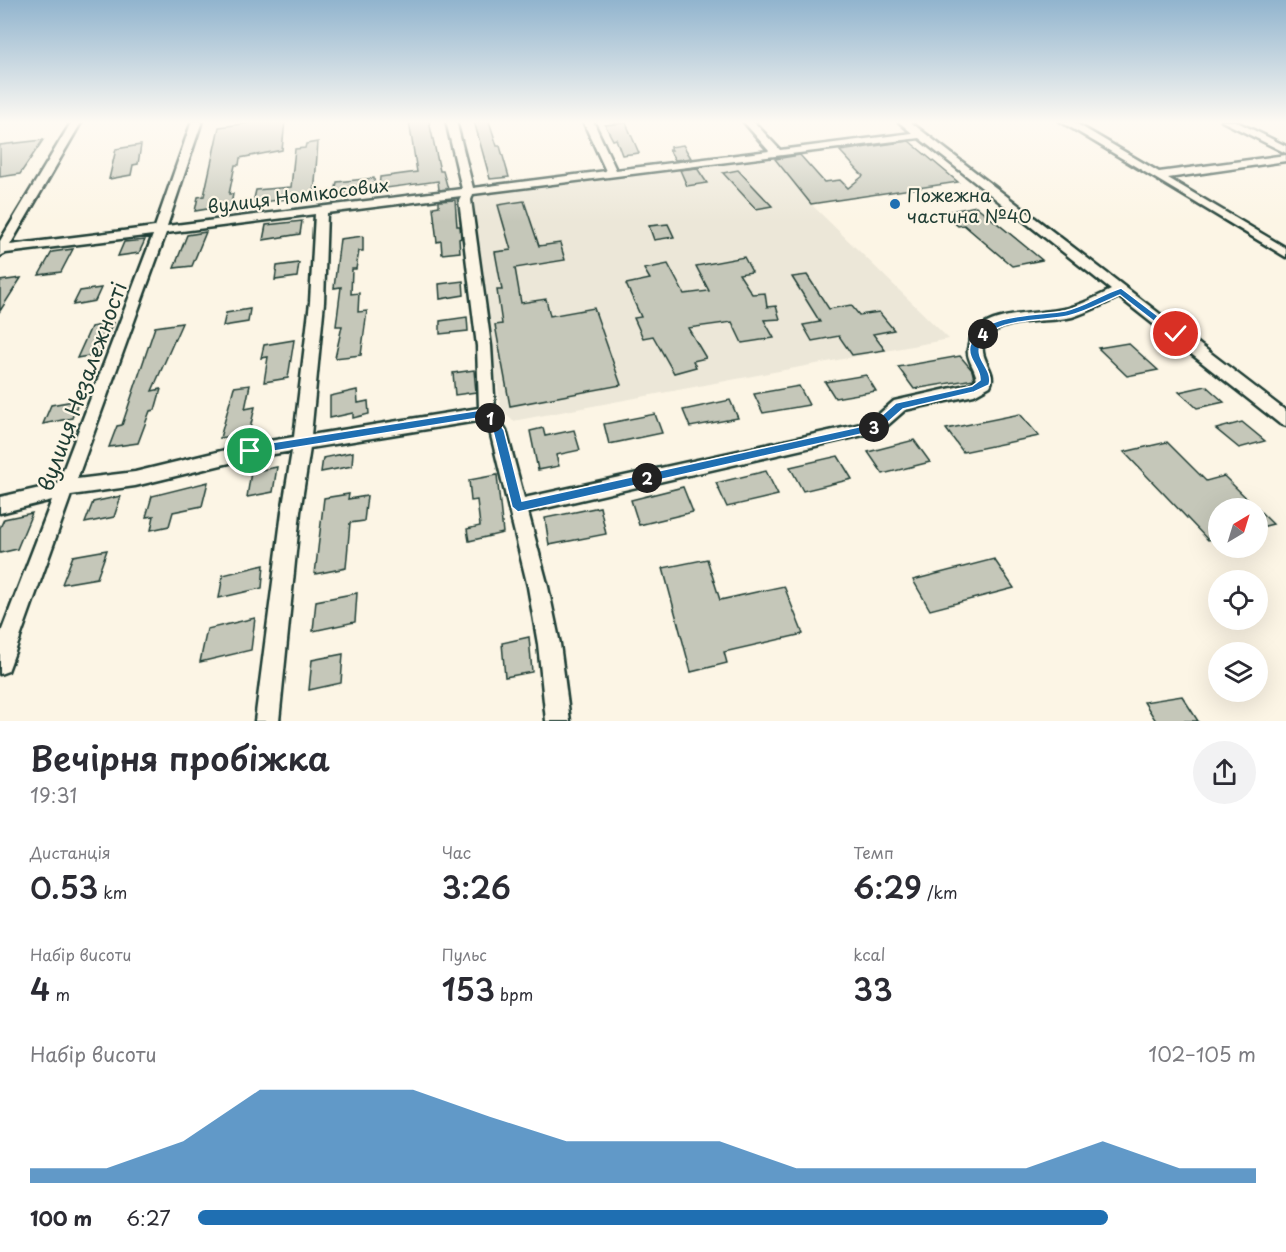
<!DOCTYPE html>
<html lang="uk">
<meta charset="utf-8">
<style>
:root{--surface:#fff;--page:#f2f2f3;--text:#2b2b33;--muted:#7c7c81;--accent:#1f6fb2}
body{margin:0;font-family:"Playpen Sans",sans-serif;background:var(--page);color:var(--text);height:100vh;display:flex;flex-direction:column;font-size:22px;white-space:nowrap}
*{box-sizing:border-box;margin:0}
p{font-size:20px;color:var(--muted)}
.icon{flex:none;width:33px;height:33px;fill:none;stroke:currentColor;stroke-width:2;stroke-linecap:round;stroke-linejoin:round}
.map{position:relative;height:721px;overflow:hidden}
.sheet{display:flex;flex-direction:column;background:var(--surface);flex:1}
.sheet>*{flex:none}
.needle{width:39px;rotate:38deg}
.fabs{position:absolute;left:1208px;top:498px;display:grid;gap:12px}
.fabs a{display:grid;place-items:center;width:60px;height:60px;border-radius:50%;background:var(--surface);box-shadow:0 6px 24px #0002;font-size:30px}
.pin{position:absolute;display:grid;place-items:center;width:51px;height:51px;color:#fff;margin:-26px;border:3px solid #fff;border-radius:50%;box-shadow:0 2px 6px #0007}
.km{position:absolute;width:30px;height:30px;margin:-15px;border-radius:50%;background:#222;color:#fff;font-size:16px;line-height:30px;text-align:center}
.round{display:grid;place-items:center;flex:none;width:63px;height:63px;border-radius:32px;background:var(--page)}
.headline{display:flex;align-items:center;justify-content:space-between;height:102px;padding:0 30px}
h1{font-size:33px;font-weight:600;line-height:45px}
.figures{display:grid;grid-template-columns:repeat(3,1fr);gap:9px;height:102px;padding:6px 30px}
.figures div{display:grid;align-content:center}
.figures b{font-size:30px;font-weight:600}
.figures small{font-size:16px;font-weight:400}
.figures p{font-size:16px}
.chart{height:168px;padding:12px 30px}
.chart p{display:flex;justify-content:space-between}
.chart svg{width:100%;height:108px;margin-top:6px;fill:var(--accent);opacity:.7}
ul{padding:0 30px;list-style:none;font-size:20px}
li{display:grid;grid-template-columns:96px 72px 1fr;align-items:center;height:45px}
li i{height:15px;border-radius:8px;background:var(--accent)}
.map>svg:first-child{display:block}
</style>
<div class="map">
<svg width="1286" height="721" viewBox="0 0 1286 721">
<rect width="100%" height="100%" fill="#fcf5e5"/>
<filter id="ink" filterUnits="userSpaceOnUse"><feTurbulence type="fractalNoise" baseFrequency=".0167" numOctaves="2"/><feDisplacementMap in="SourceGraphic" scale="12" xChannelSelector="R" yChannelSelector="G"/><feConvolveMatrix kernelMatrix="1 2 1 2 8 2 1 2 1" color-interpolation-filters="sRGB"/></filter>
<g filter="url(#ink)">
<path fill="#ece7d8" d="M775 159 811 204 949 339 513 421 501 410 470 195Z"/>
<g fill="#c5c7b9" stroke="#1f3d34" stroke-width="1.5">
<path d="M267 121H285L282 150 240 158 239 165H235L229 194H233L231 205 195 211 198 197 204 196 219 127Z"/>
<path d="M409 121H429L440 171H443L448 189 439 190 438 181 379 189 380 177 417 172Z"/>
<path d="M474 121H489L497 146H500L509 177 490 179Z"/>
<path d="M626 123 639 153 622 155 616 139 613 140 605 125Z"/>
<path d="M43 140 20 174 0 177V145Z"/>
<path d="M909 141 958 182 811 204 775 159 800 155 824 182 840 180 848 188 863 176 840 151Z"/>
<path d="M318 142 314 196 253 203 256 190 291 187 295 149 305 148 306 144Z"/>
<path d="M141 145 138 164 133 165 131 175 109 179 116 149Z"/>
<path d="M683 145 691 158 675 160 669 150H672L670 147Z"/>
<path d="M697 168 707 183 687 186 680 170Z"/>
<path d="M738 170 772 206 756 209 723 173Z"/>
<path d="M374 178 375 189 335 194 337 182Z"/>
<path d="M455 200 457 226H460L461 238 459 239 460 252 442 254 441 241 437 242 433 207 439 206V201Z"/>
<path d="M524 201 539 246 560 243 565 260 515 268 521 303 546 299 550 316 594 308 621 385 510 406 495 325 502 324 497 290H502L495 252 511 250 498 205Z"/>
<path d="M976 206 1042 260 1012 266 964 225 958 226 942 213Z"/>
<path d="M302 221 300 234 263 240 266 225Z"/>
<path d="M668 224 674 237 654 240 649 226Z"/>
<path d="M206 232 192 266 174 268 187 235Z"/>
<path d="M363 236V251H359L356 269H352L351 294 359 293 358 312 367 311 361 355 335 358 342 326H336L341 287 334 288 340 239Z"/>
<path d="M145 240 139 253 118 256 124 242Z"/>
<path d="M73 249 61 272 39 275 52 252Z"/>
<path d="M744 257 752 272 739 274 752 294 765 293 767 307 776 306 780 319 764 320 774 338 742 343 732 322 688 328 706 358 693 361 696 367 674 373 653 336 643 338 634 318 641 317 626 284 650 279 644 269 668 264 684 294 709 291 696 266Z"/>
<path d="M299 263 297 277 275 280 277 266Z"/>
<path d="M807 275 829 309 851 305 859 315 879 312 894 330 873 334 885 350 852 355 839 336 812 341 803 325 820 322 792 277Z"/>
<path d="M21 278 0 311V281Z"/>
<path d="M463 281 464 295 440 299 439 284Z"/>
<path d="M101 288 95 301 73 305 80 291Z"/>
<path d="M250 309 248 322 223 326 226 313Z"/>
<path d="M467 317 468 331 440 334V321Z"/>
<path d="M113 323 99 354 77 358 91 327Z"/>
<path d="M182 323 152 391 161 389 155 410 150 411 138 443 109 447 117 426 122 425 155 327Z"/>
<path d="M294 340 288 378 264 382 268 357 261 358 264 345Z"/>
<path d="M1128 343 1158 370 1127 376 1098 348Z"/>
<path d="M960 356 972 370 974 379 914 389 898 367Z"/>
<path d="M474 370 476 392 455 395 453 373Z"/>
<path d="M866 375 876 391 835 398 825 382Z"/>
<path d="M250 385 245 409 255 407 249 433 220 438 234 387Z"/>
<path d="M799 386 809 405 763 413 754 394Z"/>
<path d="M1206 386 1224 402 1197 408 1179 392Z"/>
<path d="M357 390 358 403 368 401 369 414 353 418V413L330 418V396Z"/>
<path d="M79 400 72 418 43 424 51 405Z"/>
<path d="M730 400 738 418 690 427 683 410Z"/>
<path d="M655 414 662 433 609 444 604 424Z"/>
<path d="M1020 414 1039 436 963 452 946 429Z"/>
<path d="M1242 422 1265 441 1239 448 1216 429Z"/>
<path d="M543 428 545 436 574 430 580 450 556 455 559 466 538 470 530 431Z"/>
<path d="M914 440 930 462 883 474 868 452Z"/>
<path d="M1167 442 1206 481 1224 476 1273 524 1257 528V508H1218V538L1208 540 1124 452Z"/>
<path d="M353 452 352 466 321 472 323 458Z"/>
<path d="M838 456 852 479 803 491 790 467Z"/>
<path d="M277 467 273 492 247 497 251 472Z"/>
<path d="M766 471 778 495 727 507 716 483Z"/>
<path d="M497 475 503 533 469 541 467 529 480 526 477 500 471 501 469 480Z"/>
<path d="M208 482 202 506 173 512 169 526 151 530 154 516 146 517 152 496Z"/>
<path d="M683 487 693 512 639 525 631 500Z"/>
<path d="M349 494 348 499 367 496 364 521 350 523 346 568 315 574 324 498Z"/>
<path d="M121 496 114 517 85 523 93 502Z"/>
<path d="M600 507 606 534 549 545 545 518Z"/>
<path d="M32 513 17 549 0 553V528L4 519Z"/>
<path d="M107 550 97 578 62 584 73 556Z"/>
<path d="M707 559 720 600 784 586 803 634 724 652 727 663 691 672 663 568Z"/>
<path d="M994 559 1014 588 930 610 913 580Z"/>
<path d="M264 565 262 588 219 598 223 575Z"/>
<path d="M357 593 355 622 313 631 316 601Z"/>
<path d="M255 618 251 650 200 662 207 629Z"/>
<path d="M529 637 532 672 505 677 502 643Z"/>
<path d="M343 654 341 683 309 690 312 660Z"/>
<path d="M1182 696 1198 721H1156L1144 702Z"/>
</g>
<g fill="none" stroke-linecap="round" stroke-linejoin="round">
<g stroke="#1f3d34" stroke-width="5">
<g id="street">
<path d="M72 121H82L10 245 155 227 192 121H202L167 226 462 189 446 121H456L473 188 606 171 583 121H593L616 170 769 151 743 121H753L780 150 912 133 898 121H909L1286 411V426L1280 424 1119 297C1104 304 1088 312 1072 317 1048 323 1003 317 987 338 973 356 999 370 990 386L974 395 905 410 881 431 528 512 548 587 560 644 570 721H546L538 644 528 587 490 431 483 420 310 448 300 512 279 721H255L282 512 292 451 250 458 135 486 71 495 11 663 8 671 0 674V635L52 500 0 513V497L58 484 153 235 6 253 0 256V241ZM919 138 1111 290C1096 297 1080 306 1064 309 1035 316 974 308 968 349 966 359 976 369 977 380L970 384 894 401 870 422 524 498 506 430 495 412 491 346 471 200 473 194ZM461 196 459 200 477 346 479 408 311 435 324 302 327 213ZM315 214 310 302 294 437 250 444 135 472 77 479 166 233Z"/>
<path d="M1060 121H1072L1159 172 1286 155V161L1168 178 1286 248V257Z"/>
<path d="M1222 121H1235L1286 146V153Z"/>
</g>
</g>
<use href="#street" fill="#fcf5e5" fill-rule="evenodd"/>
</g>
</g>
<linearGradient id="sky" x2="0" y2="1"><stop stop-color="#91b4ce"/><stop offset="0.55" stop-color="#fefaf3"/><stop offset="1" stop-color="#fefaf3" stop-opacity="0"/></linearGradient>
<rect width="1286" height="222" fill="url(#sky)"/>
<path fill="#1f6fb2" stroke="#fff" stroke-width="1.5" d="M1121 288 1179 332V336H1173L1120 295C1103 302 1086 312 1068 316 1044 322 990 316 980 346 975 360 994 370 989 385L974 392 903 409 879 430 518 512 512 507 493 431 484 417 250 455 244 451 250 446 487 409 491 410 504 430 522 501 872 424 896 403 972 386 980 380C981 368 967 359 970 346 979 312 1038 316 1065 311 1084 307 1102 294 1121 288Z"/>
<circle fill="#1f6fb2" stroke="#fcf5e5" stroke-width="2" cx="895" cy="204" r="6"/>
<g text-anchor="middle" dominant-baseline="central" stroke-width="4.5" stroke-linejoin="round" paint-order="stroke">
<g font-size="18" fill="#1f3d34" stroke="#fcf5e5" text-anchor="start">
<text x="907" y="194">Пожежна<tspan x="907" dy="21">частина №40</tspan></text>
</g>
<g font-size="18" fill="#1f3d34" stroke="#fcf5e5">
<text transform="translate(298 195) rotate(-7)">вулиця Номікосових</text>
</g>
<g font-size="21" fill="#1f3d34" stroke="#fcf5e5">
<text transform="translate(81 386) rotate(-70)">вулиця Незалежності</text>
</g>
</g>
</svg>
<div class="fabs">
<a><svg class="needle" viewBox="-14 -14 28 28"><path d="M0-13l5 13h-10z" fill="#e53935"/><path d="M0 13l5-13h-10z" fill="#7c7c81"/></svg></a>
<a><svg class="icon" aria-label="locate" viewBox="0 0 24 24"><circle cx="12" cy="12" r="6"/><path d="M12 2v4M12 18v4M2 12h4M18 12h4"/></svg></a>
<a><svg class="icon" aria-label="layers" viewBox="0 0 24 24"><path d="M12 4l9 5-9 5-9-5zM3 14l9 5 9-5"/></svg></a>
</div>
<div class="pin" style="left:250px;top:451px;background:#1e9e55"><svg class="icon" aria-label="arrive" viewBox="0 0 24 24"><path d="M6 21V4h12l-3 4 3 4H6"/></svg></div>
<div class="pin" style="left:1176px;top:334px;background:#d93025"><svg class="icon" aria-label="check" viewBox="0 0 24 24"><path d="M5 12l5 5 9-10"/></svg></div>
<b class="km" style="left:490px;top:418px">1</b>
<b class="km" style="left:647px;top:478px">2</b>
<b class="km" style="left:874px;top:427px">3</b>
<b class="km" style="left:983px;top:334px">4</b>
</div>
<section class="sheet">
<div class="headline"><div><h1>Вечірня пробіжка</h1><p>19:31</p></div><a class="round"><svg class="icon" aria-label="share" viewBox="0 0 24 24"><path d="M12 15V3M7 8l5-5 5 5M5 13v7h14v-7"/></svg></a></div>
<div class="figures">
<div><p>Дистанція</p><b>0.53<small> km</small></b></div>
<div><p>Час</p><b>3:26</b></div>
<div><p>Темп</p><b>6:29<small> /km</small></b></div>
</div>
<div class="figures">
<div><p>Набір висоти</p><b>4<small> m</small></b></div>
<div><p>Пульс</p><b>153<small> bpm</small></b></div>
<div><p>kcal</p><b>33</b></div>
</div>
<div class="chart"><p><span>Набір висоти</span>102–105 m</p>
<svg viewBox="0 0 160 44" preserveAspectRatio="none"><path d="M0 44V38L10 38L20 27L30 6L40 6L50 6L60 17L70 27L80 27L90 27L100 38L110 38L120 38L130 38L140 27L150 38L160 38V44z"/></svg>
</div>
<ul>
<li><b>100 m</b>6:27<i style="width:86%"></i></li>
</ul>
</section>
